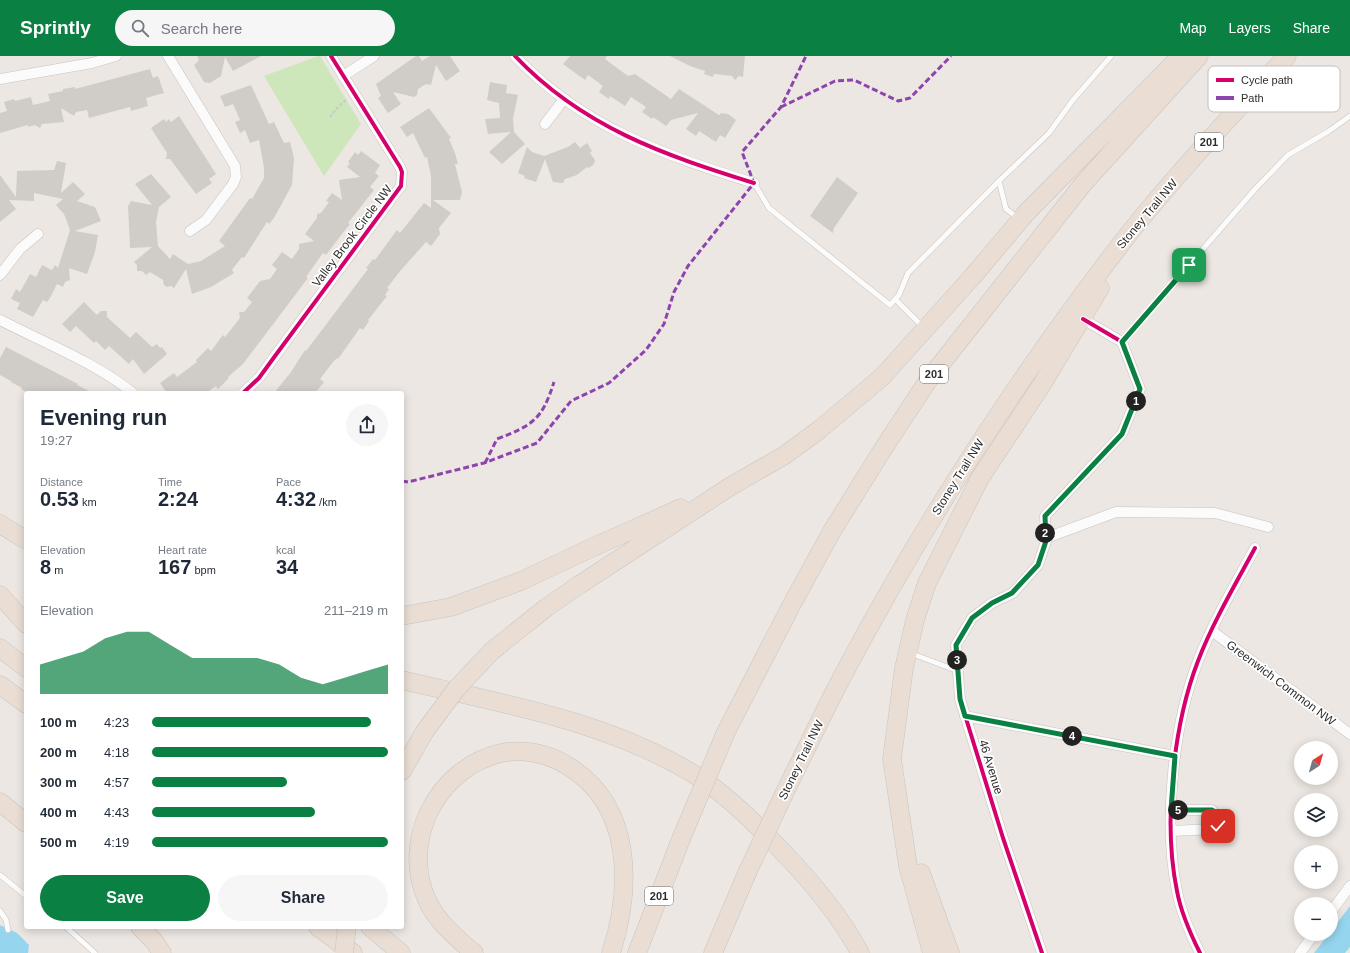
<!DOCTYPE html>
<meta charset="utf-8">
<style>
:root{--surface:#fff;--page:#f6f6f7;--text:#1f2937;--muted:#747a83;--accent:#0b8043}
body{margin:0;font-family:Helvetica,sans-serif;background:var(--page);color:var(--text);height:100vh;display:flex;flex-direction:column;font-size:15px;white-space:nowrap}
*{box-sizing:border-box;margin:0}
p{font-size:13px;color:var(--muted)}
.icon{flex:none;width:22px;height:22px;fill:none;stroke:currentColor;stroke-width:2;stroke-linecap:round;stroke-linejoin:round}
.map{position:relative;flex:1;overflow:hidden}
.panel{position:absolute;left:24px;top:335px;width:380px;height:538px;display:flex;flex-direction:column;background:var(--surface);border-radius:4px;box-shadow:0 2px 10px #0003}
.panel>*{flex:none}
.needle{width:26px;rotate:37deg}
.buttons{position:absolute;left:1294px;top:685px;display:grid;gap:8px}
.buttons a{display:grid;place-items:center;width:44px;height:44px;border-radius:50%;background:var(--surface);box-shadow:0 2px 10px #0003;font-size:20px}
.pin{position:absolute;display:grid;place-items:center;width:34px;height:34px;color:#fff;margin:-17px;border-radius:8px;box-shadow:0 2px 6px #0006}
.km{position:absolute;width:20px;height:20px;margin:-10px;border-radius:50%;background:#222;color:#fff;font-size:11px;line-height:20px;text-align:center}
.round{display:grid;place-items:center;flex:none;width:42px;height:42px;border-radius:21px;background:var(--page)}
.head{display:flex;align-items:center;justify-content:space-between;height:68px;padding:0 16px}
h1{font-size:22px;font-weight:600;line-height:30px}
.stats{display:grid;grid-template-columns:repeat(3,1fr);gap:6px;height:68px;padding:4px 16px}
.stats div{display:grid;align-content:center}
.stats b{font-size:20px;font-weight:600}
.stats small{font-size:11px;font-weight:400}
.stats p{font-size:11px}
.chart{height:112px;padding:8px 16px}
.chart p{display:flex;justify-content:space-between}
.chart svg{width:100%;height:72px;margin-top:4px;fill:var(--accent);opacity:.7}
.button{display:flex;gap:8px;margin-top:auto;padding:8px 16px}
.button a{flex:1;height:46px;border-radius:24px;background:var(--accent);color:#fff;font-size:16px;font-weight:600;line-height:46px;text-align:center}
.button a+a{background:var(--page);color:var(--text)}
ul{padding:0 16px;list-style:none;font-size:13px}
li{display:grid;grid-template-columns:64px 48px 1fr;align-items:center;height:30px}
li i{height:10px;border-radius:5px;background:var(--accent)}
header{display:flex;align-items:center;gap:24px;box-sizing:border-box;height:56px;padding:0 20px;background:var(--accent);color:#fff}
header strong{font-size:19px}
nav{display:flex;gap:22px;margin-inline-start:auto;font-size:14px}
.search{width:280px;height:36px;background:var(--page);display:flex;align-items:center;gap:10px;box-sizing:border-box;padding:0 14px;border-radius:22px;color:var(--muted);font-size:15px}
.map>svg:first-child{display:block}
</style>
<header>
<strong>Sprintly</strong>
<div class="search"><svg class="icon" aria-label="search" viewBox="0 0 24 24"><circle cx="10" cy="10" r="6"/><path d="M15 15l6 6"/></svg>Search here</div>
<nav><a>Map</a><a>Layers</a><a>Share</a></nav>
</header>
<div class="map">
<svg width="1350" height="897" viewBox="0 0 1350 897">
<rect width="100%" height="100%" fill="#ece7e2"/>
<path fill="#cde7ba" d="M318 0H320L361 68 324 120 264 20Z"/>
<g fill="#95d6ee">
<path d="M1350 850V891L1345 897H1314L1329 878H1331V875Z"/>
<path d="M0 869 17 877 29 889 28 897H0Z"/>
</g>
<g fill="#d0cdc9">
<path d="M197 0H261L233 15 225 1 221 20 210 27 204 26 194 9 199 4Z"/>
<path d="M416 0H419L422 5 430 0H450L460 15 446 25 436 9 431 29 426 28 418 33 417 39 414 41 393 36 401 48 388 57 378 42 381 40 376 28Z"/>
<path d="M570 0H607L605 3 628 20 635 18 671 43 679 33 719 59 721 57 728 58 736 64 725 82 720 79 716 86 699 75 696 80 686 73 698 57 671 64 666 70 653 61 652 63 642 56 646 51 631 41 625 50 610 40 609 43 599 36 603 30 588 19 585 24 563 8Z"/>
<path d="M670 0H745L743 21 739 20 735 24 732 20 714 18 713 21 704 18 705 15 690 10Z"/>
<path d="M150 13 153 22 158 20 164 37 146 42 148 50 131 55 130 51 89 62 87 54 76 56 74 60 61 52 64 66 42 68 40 72 35 69 28 71V69L0 77V57L7 55 4 46 14 43 15 45 31 41 33 49 50 45 48 38 63 35V33L75 31V33Z"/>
<path d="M490 26 507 29 506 37 518 39 513 62 514 76 525 88 502 108 489 96 511 76 488 78 485 63 500 62 499 47 487 44Z"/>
<path d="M251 29 269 68 274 66 284 87 290 86 294 102 292 129 274 162 269 168 267 166 244 202 242 201 232 214 234 217 211 231 192 238 186 213 174 232 171 230 167 231 164 229 163 224 150 216 146 219 142 215H137V209L134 206 152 191 130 192 128 150 131 145 152 149 135 128 151 118 171 141 159 151 156 166 158 190 170 203 173 198 188 208 201 205 225 190 219 185 250 142 252 143 264 122V112L259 84 250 87 245 74 240 77 235 66 240 64 233 48 225 51 220 40Z"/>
<path d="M429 52 451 82 449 83 455 97 458 108H455L462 136 460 144H433L451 157 439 172 440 178 431 190 426 186 401 214 387 232 389 233 385 239 387 240 368 264 369 265 363 274 360 272 338 303 337 302 333 306 320 323 324 326 315 337H274L291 316 305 294 306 295 368 213 366 212 373 203 375 204 397 174 400 177 424 147 431 152V120L427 101 425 102 413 77 407 81 400 71Z"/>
<path d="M179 60 216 118 209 123 212 127 196 138 170 103H166L167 97 151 72 164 63 166 66 169 63 171 66Z"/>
<path d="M575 86 580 92 587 87 592 95 590 97 595 104 594 108 589 112 587 111 577 119 565 123 563 127 553 126 545 103 536 126 524 122 525 120 518 117 527 91 532 96 544 100 568 91Z"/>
<path d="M361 95 380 109 375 117 379 120 370 131 374 134 348 167 350 168 342 178 326 199 323 197 306 221 308 222 243 308 228 321 229 322 218 333 216 330 206 337H167L160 327 174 317 177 321 197 306 196 304 208 292 211 295 223 279 225 281 240 262 239 256H244L252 246 247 242 260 225 270 223 277 213 272 209 282 196 292 203 299 193V188L314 185 305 178 317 162V158L321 157 329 146 326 145 332 137 342 144 339 124 360 121 347 111 350 107 348 106 355 96 358 99Z"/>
<path d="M57 105 66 107 61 137 73 126 85 138 77 145 95 151 101 165 75 175 98 179 95 196 87 218 69 212 70 224 65 226 63 231 57 228 50 242 47 246 43 244 33 261 17 253 20 247 11 243 16 233 20 236 30 218 36 221 42 209 52 214 55 209 58 212 70 174 64 158 56 149 63 143 34 137V145L9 144 16 153 0 166V119L16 141 17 115 54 114Z"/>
<path d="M837 121 858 137 834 172 833 177 810 160Z"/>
<path d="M84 246 97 259 101 255H107V261L130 282 136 276 152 291 157 288 160 292 162 291 167 298 144 318 133 303 129 308 109 290 105 294 96 285 94 287 76 270 70 276 62 268Z"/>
<path d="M6 291 78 328 77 329 93 337H28L21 333 22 332 11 326V325L0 319V302Z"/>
</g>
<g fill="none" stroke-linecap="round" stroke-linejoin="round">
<g stroke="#c5c3c3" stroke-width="6">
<g id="service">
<path d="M999 125 1006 153 1018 162"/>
<path d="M754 127 769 152 890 249 899 239 908 217 1002 122 1049 77 1073 44 1111 0"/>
<path d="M895 243 923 271"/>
<path d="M1122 286 1256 132 1288 99 1329 75 1350 60"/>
<path d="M910 597 958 615"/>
<path d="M0 819 26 840"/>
<path d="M0 855 6 864 8 874"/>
<path d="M66 871 95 897"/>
</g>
</g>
<g stroke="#c5c3c3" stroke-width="11">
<g id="minor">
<path d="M168 0 235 110 236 121 233 128 206 164 190 175"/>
<path d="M515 0C582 71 664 99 754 127"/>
<path d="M343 20 374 0"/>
<path d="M0 23 92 7 116 0"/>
<path d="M545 68 564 43"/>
<path d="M0 219 20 193 38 178"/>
<path d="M0 264C45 287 94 306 133 337"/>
<path d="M243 337 259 322 275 300 401 130 402 116 400 111 331 0"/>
<path d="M1046 482 1116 456 1215 457 1268 471"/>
<path d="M1212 575 1350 678"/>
<path d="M965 660 1175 700"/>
<path d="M1171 775 1214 773 1218 770 1220 763 1212 754H1171"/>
<path d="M1331 856 1350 830"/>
<path d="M1042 897 1003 782 960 643 956 589 972 562 992 547 1013 537 1038 509 1046 485 1045 460 1122 378 1140 333 1122 286 1083 263"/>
<path d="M1200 897C1190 877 1181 857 1177 835 1163 767 1173 670 1198 605 1213 566 1235 529 1255 492"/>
<path d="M1300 897 1314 878"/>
</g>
</g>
<g stroke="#c6c4c3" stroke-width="19">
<g id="motorway">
<path d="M0 468 26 484"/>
<path d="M0 539 26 568"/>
<path d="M402 560 451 551 521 525 589 493 681 452"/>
<path d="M0 592 26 612"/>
<path d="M492 595 547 551 579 529 731 430 785 399 819 374 882 321 973 220 1027 156 1181 0"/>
<path d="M402 624C503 648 610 665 700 722 728 740 758 770 781 794 811 825 840 859 860 897"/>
<path d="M0 629 26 648"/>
<path d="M726 676 792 548 832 475 883 393 929 323 1083 128 1199 0"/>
<path d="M402 715 425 675"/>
<path d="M784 738C803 699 822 660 842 621 925 464 1022 315 1131 175 1180 114 1234 56 1287 0"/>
<path d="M0 746 26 767"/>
<path d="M921 817 950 897"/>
<path d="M140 871 154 885 162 897"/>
<path d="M318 871 353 897"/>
<path d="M370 871 401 897"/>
<path d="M474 897C458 883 437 866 428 846 399 786 437 712 501 697 524 692 549 698 568 710 633 750 632 831 611 897"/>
<path d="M637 897 681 783"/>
<path d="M713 897 747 817"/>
<path d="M932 897 908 810 892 703 904 612 915 564 927 527 980 422 1041 330 1100 232"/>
</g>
</g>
<path stroke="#c8c8c8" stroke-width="2" stroke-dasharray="3 2" stroke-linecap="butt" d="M330 61 337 52 346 44"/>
<use href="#service" stroke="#fcfbfb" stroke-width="5"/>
<use href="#minor" stroke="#fcfbfb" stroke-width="10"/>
<use href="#motorway" stroke="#eaded4" stroke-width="18"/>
<g stroke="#c6c4c3" stroke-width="19" stroke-linecap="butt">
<g id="motorway-bridge">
<path d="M425 675 457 632 492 595"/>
<path d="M681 783 726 676"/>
<path d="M747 817 784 738"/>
<path d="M344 897 347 871"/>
</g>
</g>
<use href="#motorway-bridge" stroke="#eaded4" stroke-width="18"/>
<g stroke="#8e44ad" stroke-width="3" stroke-dasharray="6 3" stroke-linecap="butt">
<path d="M781 51 835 25 854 24 898 45 910 42 951 0"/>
<path d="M485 407 497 383C533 369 542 364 554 326"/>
<path d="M402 425 408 426 484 407 537 387 571 345 609 327 646 294 664 268 674 236 688 210 754 127 742 96 781 51 806 0"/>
</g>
<g stroke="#fff" stroke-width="6">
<g id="cycleway">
<path d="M515 0C582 71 664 99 754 127"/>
<path d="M243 337 259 322 275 300 401 130 402 116 400 111 331 0"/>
<path d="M1042 897 1003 782 960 643 956 589 972 562 992 547 1013 537 1038 509 1046 485 1045 460 1122 378 1140 333 1122 286 1083 263"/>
<path d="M1200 897C1190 877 1181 857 1177 835 1163 767 1173 670 1198 605 1213 566 1235 529 1255 492"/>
</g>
</g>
<use href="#cycleway" stroke="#d6006c" stroke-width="4"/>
</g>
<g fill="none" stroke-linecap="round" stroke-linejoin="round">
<g stroke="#fff" stroke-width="8">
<path id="route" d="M1189 209 1122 286 1140 333 1122 378 1045 460 1046 485 1038 509 1012 537 992 547 972 562 956 589 960 643 965 660 1175 700 1171 754H1212L1217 758 1220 764 1218 770"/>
</g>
<use href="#route" stroke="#0b8043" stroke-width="5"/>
</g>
<g text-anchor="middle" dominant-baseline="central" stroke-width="3.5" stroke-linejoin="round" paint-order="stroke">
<g fill="#fff" stroke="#6c6c6c" stroke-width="1">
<rect x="1195" y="77" width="28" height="18" rx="3"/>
<rect x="920" y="309" width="28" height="18" rx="3"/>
<rect x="645" y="831" width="28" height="18" rx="3"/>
</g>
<g font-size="11" font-weight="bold" fill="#2d2d2d">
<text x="1209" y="86">201</text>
<text x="934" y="318">201</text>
<text x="659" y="840">201</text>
</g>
<g font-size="12" fill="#2d2d2d" stroke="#fff">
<text transform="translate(1147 158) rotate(-50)">Stoney Trail NW</text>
<text transform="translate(352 180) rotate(-53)">Valley Brook Circle NW</text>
<text transform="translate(958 421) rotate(-58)">Stoney Trail NW</text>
<text transform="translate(1281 627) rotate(37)">Greenwich Common NW</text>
<text transform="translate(801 704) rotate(-64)">Stoney Trail NW</text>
<text transform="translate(991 711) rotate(73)">46 Avenue</text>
</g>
</g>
<rect x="1208" y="10" width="132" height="46" rx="6" fill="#fff" stroke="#c0c0c0" stroke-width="1"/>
<rect x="1216" y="22" width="18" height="4" fill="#d6006c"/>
<rect x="1216" y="40" width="18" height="4" fill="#8e44ad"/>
<g font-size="11" fill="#2d2d2d">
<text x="1241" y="28">Cycle path</text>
<text x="1241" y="46">Path</text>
</g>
</svg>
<div class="buttons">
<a><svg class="needle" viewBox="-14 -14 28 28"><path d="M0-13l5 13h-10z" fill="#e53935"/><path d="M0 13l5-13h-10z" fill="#747a83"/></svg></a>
<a><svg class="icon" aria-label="layers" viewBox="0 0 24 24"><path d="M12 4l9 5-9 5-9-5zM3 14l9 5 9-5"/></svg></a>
<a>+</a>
<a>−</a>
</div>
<div class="pin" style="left:1189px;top:209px;background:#1e9e55"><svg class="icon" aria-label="arrive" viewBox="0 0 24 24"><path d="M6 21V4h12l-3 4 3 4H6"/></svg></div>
<div class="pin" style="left:1218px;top:770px;background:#d93025"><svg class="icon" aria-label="check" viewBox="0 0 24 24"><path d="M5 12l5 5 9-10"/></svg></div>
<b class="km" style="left:1136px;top:345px">1</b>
<b class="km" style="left:1045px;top:477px">2</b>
<b class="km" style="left:957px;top:604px">3</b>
<b class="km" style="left:1072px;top:680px">4</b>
<b class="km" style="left:1178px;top:754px">5</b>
<section class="panel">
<div class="head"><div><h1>Evening run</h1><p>19:27</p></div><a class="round"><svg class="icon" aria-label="share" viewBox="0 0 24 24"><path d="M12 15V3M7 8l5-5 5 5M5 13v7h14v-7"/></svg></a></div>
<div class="stats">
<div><p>Distance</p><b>0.53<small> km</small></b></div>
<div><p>Time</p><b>2:24</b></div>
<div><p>Pace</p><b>4:32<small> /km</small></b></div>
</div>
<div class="stats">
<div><p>Elevation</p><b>8<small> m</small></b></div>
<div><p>Heart rate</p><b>167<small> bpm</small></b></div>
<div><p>kcal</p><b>34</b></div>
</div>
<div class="chart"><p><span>Elevation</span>211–219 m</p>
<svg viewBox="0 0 160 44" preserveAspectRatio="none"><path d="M0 44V26L10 22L20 18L30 10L40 6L50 6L60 14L70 22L80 22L90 22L100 22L110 26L120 34L130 38L140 34L150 30L160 26V44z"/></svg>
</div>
<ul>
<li><b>100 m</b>4:23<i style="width:93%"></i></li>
<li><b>200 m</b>4:18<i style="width:100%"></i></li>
<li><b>300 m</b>4:57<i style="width:57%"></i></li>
<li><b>400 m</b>4:43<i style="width:69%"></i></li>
<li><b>500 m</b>4:19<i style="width:100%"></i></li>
</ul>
<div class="button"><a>Save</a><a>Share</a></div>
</section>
</div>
